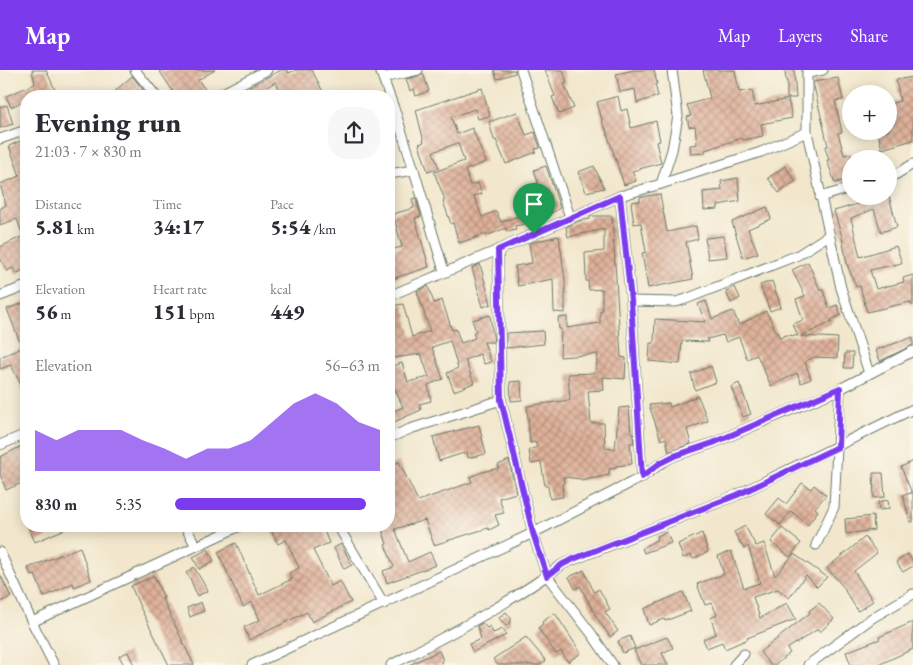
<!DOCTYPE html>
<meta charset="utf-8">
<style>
:root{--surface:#fff;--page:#f7f7f7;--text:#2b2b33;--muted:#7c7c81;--accent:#7c3aed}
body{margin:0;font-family:"EB Garamond",serif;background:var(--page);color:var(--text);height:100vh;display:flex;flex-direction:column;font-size:19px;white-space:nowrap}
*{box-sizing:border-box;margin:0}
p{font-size:16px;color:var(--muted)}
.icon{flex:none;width:28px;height:28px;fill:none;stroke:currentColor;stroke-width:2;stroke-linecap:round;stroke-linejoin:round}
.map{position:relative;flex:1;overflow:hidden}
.details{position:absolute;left:20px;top:20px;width:375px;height:442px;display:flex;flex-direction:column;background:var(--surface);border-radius:20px;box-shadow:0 2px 12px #0003}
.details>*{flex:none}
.fabs{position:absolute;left:842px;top:15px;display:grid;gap:10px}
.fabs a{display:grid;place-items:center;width:55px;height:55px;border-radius:50%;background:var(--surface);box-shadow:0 2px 12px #0003;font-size:25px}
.pin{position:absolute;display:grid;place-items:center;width:42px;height:42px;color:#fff;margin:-51px -21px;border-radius:50% 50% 50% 0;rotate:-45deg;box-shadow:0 0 5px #0007}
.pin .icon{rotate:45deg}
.round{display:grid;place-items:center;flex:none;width:52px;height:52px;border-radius:20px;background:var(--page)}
.head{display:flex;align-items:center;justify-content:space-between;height:85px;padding:0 15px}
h1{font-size:28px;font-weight:800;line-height:38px}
.stats{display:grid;grid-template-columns:repeat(3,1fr);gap:8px;height:85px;padding:5px 15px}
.stats div{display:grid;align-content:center}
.stats b{font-size:21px;font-weight:800}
.stats small{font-size:14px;font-weight:400}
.stats p{font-size:14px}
.chart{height:140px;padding:10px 15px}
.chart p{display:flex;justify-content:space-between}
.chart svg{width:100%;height:90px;margin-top:5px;fill:var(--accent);opacity:.7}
ul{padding:0 15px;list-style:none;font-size:16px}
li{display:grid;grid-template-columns:80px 60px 1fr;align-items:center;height:38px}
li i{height:12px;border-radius:6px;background:var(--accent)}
header{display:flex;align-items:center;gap:30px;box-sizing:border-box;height:70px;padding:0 25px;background:var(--accent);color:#fff}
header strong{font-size:24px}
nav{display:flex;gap:28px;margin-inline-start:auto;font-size:18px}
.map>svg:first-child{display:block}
</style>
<header>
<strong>Map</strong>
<nav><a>Map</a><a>Layers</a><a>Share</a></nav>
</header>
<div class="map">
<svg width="913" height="595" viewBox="0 0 913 595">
<defs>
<pattern id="building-cross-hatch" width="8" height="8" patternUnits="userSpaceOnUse" patternTransform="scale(1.25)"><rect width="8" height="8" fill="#dfb199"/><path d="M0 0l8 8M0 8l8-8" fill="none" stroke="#b4917e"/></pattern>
</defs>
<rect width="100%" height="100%" fill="#fbf7ec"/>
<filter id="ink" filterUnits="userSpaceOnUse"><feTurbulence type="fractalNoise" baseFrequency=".02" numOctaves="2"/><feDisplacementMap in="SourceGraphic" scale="10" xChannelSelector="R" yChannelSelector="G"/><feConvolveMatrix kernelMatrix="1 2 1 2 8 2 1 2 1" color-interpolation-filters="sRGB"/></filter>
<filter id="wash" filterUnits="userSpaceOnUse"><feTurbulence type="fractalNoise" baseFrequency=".0096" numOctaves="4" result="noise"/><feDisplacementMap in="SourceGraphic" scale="20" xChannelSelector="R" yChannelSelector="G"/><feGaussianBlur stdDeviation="1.12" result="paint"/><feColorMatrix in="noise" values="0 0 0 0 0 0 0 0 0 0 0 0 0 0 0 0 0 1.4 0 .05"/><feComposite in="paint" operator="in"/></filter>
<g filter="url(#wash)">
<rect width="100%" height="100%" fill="#f2e7cc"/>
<g id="blocks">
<g fill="url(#building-cross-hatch)">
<path d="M32 0H46L57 24 51 26H26V30L11 37 6 26 35 14Z"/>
<path d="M159 0H215L198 10 205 19 195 26H176Z"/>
<path d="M281 0H288V3L297 0H312L325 26H284L275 12 253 26H233Z"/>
<path d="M494 0H515V3L497 9Z"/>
<path d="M545 0H563L567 13 564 14 574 38 559 44 552 27 555 26Z"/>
<path d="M634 0H654L657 14H655L658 26 637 33 635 19 620 22 616 4Z"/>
<path d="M703 0H735L739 22 752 20 755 36 788 29 792 48 761 54 763 66 743 70 742 68 705 80V83L691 84 690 75 697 74 695 56 689 57 687 47 691 46 687 35 710 28Z"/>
<path d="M785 0H794L796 28H787V11H786Z"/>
<path d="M423 3 429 21 416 26 414 19 410 21 406 9 419 6Z"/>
<path d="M132 6 143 19 135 26H121L116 20Z"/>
<path d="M913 7V70L882 79 878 63 889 61V34L900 31 896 10Z"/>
<path d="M838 8 843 30 835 31 842 62 838 63 844 85 851 83V109L835 113 827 90H829L825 77 828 76 813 12Z"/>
<path d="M482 18 490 46 478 49 475 39 451 47 457 64 472 58 486 92 465 100 470 115 478 113 482 124 474 126 482 147 496 141 501 152 522 145 525 154 515 156 516 160 507 162 506 158 486 166V164L459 173 453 153 451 154 443 131 445 130 434 102 464 91 458 73 433 82 439 98 428 102 419 74 424 72 416 40Z"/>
<path d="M618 26 621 41 627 39 631 58 656 51 660 71 656 72 661 93 632 101 636 111 624 115 605 57H604L597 32Z"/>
<path d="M7 35 13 54 0 58V37Z"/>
<path d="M517 42 526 65 535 62 540 78 535 79 536 82 506 94 496 70H494L489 52Z"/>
<path d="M20 71 26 85V198L16 204 13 198 7 201 0 188V177L23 166 17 149 0 155V139L6 135 0 114 20 106 9 76Z"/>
<path d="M546 96 560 138 548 145 543 129 525 135 520 119 538 113 534 100Z"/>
<path d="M594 96 604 118 586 122 578 102Z"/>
<path d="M785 96 796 111 779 123 768 108Z"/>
<path d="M738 108 740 131 718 135V139L704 140 703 122 722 120 721 111Z"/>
<path d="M660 124 667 162 696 156 698 169 686 172 693 209 648 218 642 183 646 182 641 153 634 154 631 132 640 131V127Z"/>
<path d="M870 126H889L897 157 881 162 874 139 851 148 860 187 896 176 902 193 870 200 876 219 904 212 903 208 913 205V235H911L910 232 867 242 860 216 856 217 847 194 842 167 834 141 871 130Z"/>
<path d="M416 128 421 146 415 148 429 197 389 210V180L402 177 393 144 414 138 412 129Z"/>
<path d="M767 137 771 149 748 159 758 183 743 188 732 152Z"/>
<path d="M590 146H612L621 287 626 288 625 309 603 307 604 320 588 321 591 353H604L605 378 615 379 619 338 629 337 631 363H633L634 373H630L632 394 616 396V398L609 399V405L581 411V409L563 407 564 413 562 414 563 427 550 429 548 416H545L541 392 531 394 529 380 537 377 535 372 530 373 527 336 570 330 568 304 595 303 598 284 560 287 561 259H559L558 248 567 247V258L600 253V241H602V219L589 220 588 211H586L585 183 604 181V159L568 167 566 157 579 151 590 149Z"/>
<path d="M559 166 565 210V243L554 242 553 209 518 216 515 196 532 193 529 173Z"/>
<path d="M724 166 727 187 708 189 705 168Z"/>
<path d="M808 192 820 220H823L829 238 837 235 841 245 831 250 832 252 801 266 838 268 837 288 814 287 805 292 811 309 801 313 797 303 771 316 757 285 747 289 739 267 726 272 723 265 707 269 708 272 682 271 680 294 649 291 650 273H654L655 249 705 252 698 234 706 231 712 249 733 241 739 255 766 241 780 268 786 265 798 266 793 254 803 250 796 229 805 226 792 200Z"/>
<path d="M480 194 491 234 483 237 472 198Z"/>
<path d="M772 211 781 237 770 241 760 215Z"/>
<path d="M428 216 434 233 442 230 452 260 456 259 461 273 475 268 473 263 476 261 472 250 490 245 494 272H484L491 292 484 294 480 284 465 290 474 313 454 321 447 303 458 298 450 271 432 277 443 309 428 315 431 331 419 334 421 340 394 352 391 342 403 337 395 319 389 321V297L402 293 408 312 429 307 421 284 394 288 389 269V242L393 240 392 236 403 234 412 267 430 261 417 221Z"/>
<path d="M735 217 740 228 731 233 726 222Z"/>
<path d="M26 232V325L11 295 0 299V287L22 278 7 239Z"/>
<path d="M543 261 544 274 506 278V263Z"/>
<path d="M913 267V275L880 291 876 280Z"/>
<path d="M845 283H853L852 298H844Z"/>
<path d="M711 296 716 312 695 320 691 304Z"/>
<path d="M521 311 522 330 511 331 510 312Z"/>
<path d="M739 313 751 344 743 347 731 317Z"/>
<path d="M698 326 708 351 687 359 691 374 669 382 666 368 661 370 649 335 669 333 670 337Z"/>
<path d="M479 355 486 384 468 388 467 382 439 391 433 367Z"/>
<path d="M26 374V411L6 420 0 404V387Z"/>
<path d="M509 390 516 423 499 428 504 443 495 445 499 455 489 460 488 458 434 475 425 450 395 459 408 492 430 482 436 495 387 513 383 501 394 497 385 475 387 474 381 456H389V396L399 392 418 431 472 412 470 407 482 402 499 398 498 395Z"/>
<path d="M913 391V452H910L903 425 912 423 901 397Z"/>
<path d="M873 403H883L885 427 874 428Z"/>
<path d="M802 413 811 419 814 415 826 425 815 438 818 441 808 455 791 441 780 455 766 444 779 428 786 434Z"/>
<path d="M888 430 889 439 879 440 878 432Z"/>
<path d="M873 446 874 460 846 464 845 449Z"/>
<path d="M28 456H72L35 472Z"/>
<path d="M269 456H322L329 473 313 480 331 516 340 511 351 532 312 552 307 542 249 570 244 557 260 550 252 532 243 537 218 482 236 473 259 525 292 509 289 503 299 498 286 470 278 474Z"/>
<path d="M745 456 756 476 764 473 775 506 794 484 827 507 817 517 806 505 789 528 778 519 753 527 760 548 787 533 796 549 747 568 748 569 725 579 722 572 707 578 703 569 716 564 711 548 717 545 712 533 705 535 697 514 724 504 718 486 731 481 744 518 760 513 748 476 744 479 734 462Z"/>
<path d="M782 458 801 473 790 487 771 472Z"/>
<path d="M667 462 671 473 644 483 642 478 658 469 657 466Z"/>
<path d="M702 463 708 482 693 489 691 485 683 488 678 474Z"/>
<path d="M865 467 877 483 854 501 873 531 858 541 845 521 846 520 827 498Z"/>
<path d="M341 474 352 495 344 499 334 478Z"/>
<path d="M80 477 91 510 74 517 73 513 44 527 35 505 31 506 28 498Z"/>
<path d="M208 479 214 491 199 499 193 487Z"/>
<path d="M908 484 913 492V496L903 502 896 492Z"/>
<path d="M194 497 208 521 197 526 190 508 186 503Z"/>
<path d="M584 500 594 522 599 519 610 539 605 542 618 561 610 567 596 546 580 516 575 519 569 507Z"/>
<path d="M0 504 11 527 0 532Z"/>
<path d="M154 506 164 528H162L194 595H169L140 537 131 516Z"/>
<path d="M683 522 691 541 665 551 664 549 649 555 644 539Z"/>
<path d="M201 532 204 541 190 547 187 538Z"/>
<path d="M819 533 834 549 820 562 818 559 787 579 790 583 775 595H770L760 582 810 543 809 541Z"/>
<path d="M506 542 511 548V552L506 556 499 548Z"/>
<path d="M555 543 581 583 568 592 561 581 556 584 538 558 543 554 542 552Z"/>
<path d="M913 552V579L878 595H851L846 582 880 569 879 567Z"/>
<path d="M482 553 487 558 490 556 493 563 503 559 506 565 473 582 469 574 481 569 477 556Z"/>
<path d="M630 566 635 578 623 583 618 571Z"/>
<path d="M526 567 546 591 540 595H498L493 589Z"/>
<path d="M667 567 673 578 662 583 668 595H641L634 580Z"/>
<path d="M439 581 443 590 441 591 442 595H409Z"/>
<path d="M128 582 134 595H124L119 586Z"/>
</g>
</g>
</g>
<g filter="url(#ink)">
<use href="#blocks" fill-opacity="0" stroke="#697869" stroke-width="1"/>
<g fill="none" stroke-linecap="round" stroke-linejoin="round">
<g stroke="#697869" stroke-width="11">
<g id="street">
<path d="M135 0 156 26"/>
<path d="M380 0 395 41 414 100 444 201"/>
<path d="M521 0 570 147"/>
<path d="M808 3 823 0"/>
<path d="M383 8 418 0"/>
<path d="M217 26 267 0"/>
<path d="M807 62 841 218 869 303"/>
<path d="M0 69 26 60"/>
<path d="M389 104 414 100"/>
<path d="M889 106 895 105 913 94"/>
<path d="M661 114 761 82 807 62V0"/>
<path d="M620 126 631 231 642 407"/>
<path d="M820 127 851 118"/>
<path d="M498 180 501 330 533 463 547 506 591 563 613 595"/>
<path d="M0 226 26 216"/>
<path d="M389 226 498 180 620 126 661 114 672 80 678 46 672 0"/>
<path d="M631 231 676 232 686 229 798 185 829 165"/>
<path d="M389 368 410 359 501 330"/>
<path d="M0 375 26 364"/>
<path d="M185 456 196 476"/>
<path d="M338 456 384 534"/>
<path d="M816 475 834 437 840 319"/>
<path d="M0 482 32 552 54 595"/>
<path d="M32 552 240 456"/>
<path d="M252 595 533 463 642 407 661 393 674 386 713 373 840 319 913 281"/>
<path d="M391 595C450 564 509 534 563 494L737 425 913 339"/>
<path d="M734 595 744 584"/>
<path d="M808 595 872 548 913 524"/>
</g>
</g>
<use href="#street" stroke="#fff" stroke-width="9"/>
</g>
</g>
<g fill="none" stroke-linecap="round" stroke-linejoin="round" filter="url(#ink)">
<g stroke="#fff" stroke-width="10">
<path id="route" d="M620 126 631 231 642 407 660 393 674 386 713 373 840 318 838 377 737 425 576 488 563 494 547 506 533 463 501 330 498 180Z"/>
</g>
<use href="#route" stroke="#7c3aed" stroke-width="6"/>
</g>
</svg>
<div class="fabs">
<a>+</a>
<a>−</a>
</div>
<div class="pin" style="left:534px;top:164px;background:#1e9e55"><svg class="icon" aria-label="arrive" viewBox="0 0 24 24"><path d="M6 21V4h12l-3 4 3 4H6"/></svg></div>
<section class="details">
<div class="head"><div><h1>Evening run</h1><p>21:03 · 7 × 830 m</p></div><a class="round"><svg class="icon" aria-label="share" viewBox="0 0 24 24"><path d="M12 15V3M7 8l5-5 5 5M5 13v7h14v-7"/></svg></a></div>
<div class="stats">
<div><p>Distance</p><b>5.81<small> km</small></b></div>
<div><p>Time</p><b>34:17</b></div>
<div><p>Pace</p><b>5:54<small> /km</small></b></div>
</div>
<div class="stats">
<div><p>Elevation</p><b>56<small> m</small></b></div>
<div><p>Heart rate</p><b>151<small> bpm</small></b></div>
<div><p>kcal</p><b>449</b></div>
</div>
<div class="chart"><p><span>Elevation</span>56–63 m</p>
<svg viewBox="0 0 160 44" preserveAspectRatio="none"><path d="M0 44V24L10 29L20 24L30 24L40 24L50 29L60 33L70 38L80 33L90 33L100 29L110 20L120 11L130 6L140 11L150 20L160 24V44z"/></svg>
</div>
<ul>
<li><b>830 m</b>5:35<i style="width:93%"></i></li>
</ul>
</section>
</div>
